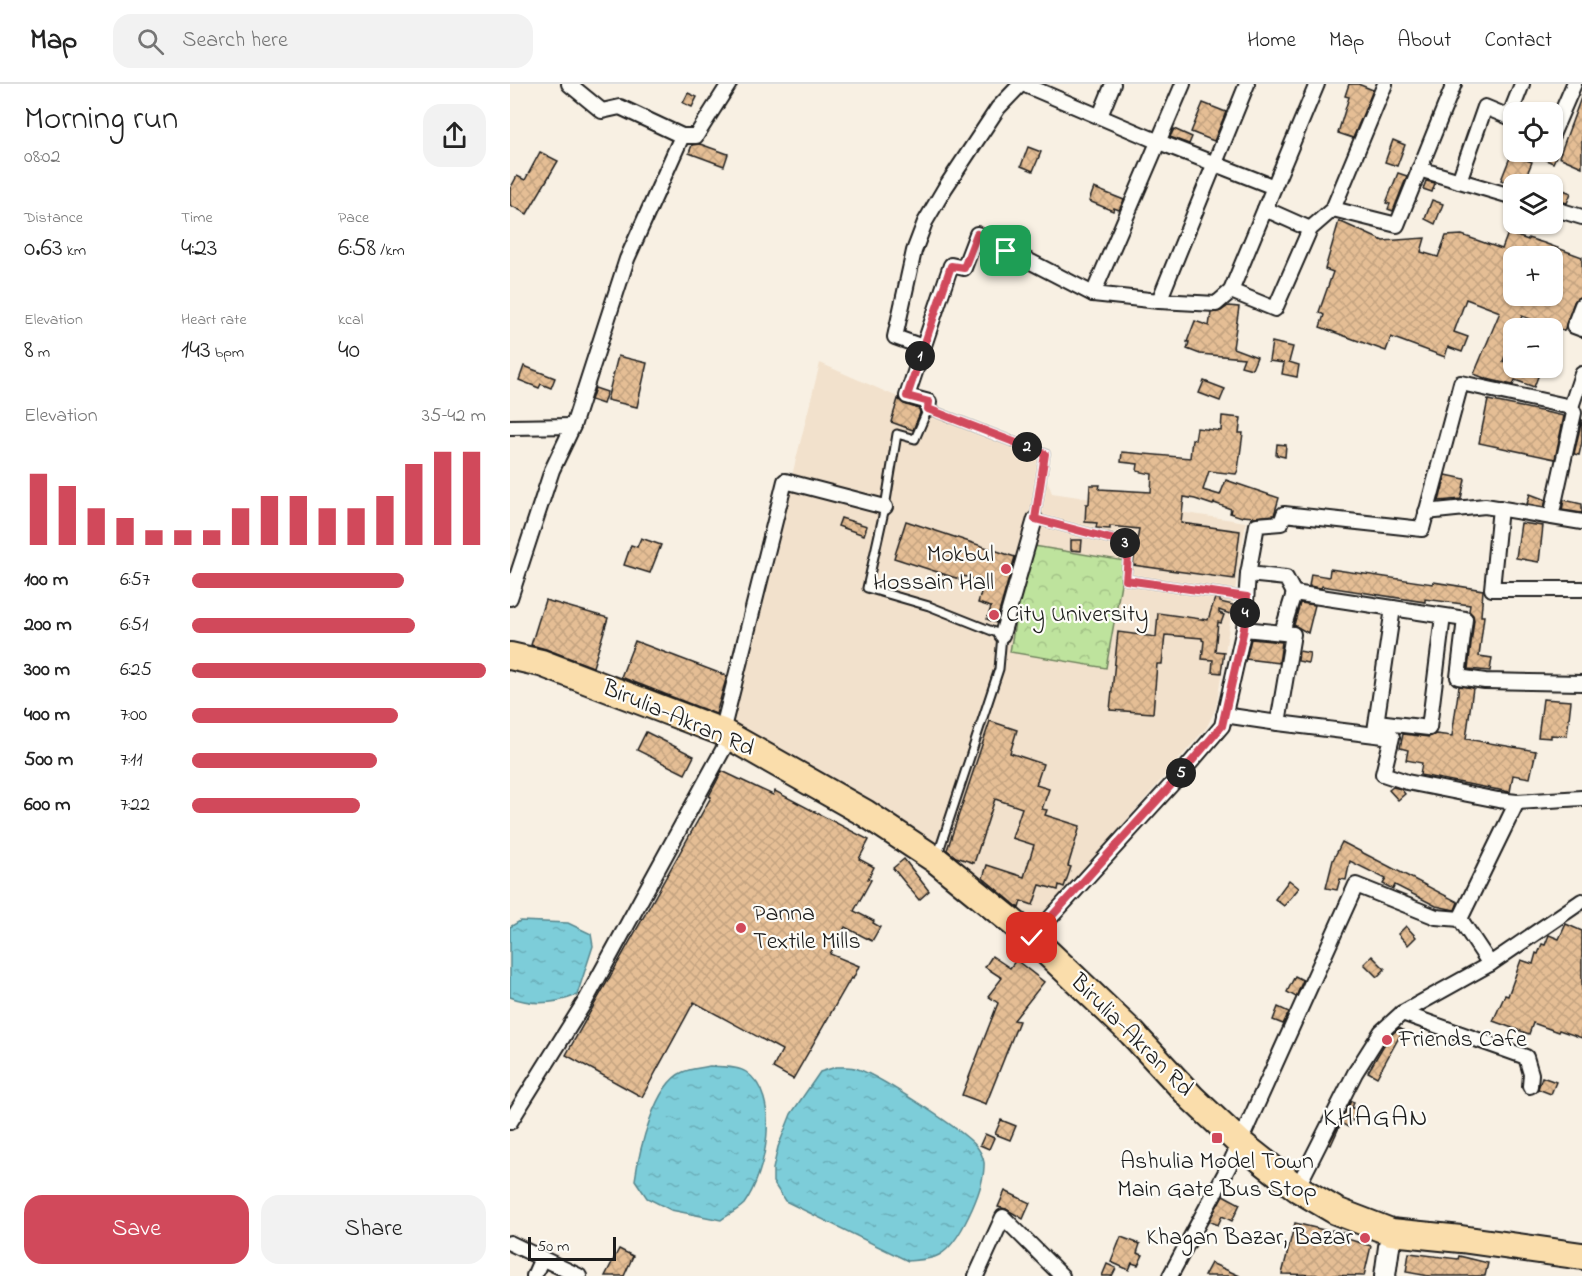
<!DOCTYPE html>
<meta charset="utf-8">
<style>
:root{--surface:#fff;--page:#f2f2f2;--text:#222;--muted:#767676;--line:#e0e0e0;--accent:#d1495b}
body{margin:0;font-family:"Indie Flower",sans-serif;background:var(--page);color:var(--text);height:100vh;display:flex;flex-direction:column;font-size:22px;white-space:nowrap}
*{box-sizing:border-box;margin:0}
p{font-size:20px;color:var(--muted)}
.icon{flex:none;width:33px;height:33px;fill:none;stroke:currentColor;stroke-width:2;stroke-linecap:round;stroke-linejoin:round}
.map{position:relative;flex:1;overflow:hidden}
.panel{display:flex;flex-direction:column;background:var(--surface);width:510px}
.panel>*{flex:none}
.controls{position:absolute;left:993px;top:18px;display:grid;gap:12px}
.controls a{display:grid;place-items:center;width:60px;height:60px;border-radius:12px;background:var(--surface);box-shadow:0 2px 4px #0004;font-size:30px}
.scale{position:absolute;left:18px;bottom:15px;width:88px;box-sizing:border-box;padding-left:6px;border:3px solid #1c1c1c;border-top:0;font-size:16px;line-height:21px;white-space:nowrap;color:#1c1c1c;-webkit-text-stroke:4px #fdfcf7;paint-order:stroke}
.pin{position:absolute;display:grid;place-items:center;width:51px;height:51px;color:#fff;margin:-26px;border-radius:12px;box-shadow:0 3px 9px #0006}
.km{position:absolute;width:30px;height:30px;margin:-15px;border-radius:50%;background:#222;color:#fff;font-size:16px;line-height:30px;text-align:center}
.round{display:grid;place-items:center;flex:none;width:63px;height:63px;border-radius:18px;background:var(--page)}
.headline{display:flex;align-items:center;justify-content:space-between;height:102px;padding:0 24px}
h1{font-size:33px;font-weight:600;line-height:45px}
.stats{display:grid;grid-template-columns:repeat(3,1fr);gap:9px;height:102px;padding:6px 24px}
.stats div{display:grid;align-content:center}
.stats b{font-size:26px;font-weight:600}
.stats small{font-size:16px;font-weight:400}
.stats p{font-size:16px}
.chart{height:168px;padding:12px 24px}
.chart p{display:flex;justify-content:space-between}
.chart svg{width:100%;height:108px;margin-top:6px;stroke:var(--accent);stroke-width:6}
.primary-button{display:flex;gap:12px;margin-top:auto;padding:12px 24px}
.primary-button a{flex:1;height:69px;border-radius:18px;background:var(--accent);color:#fff;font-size:24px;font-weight:600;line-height:69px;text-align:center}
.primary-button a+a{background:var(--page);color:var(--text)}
ul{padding:0 24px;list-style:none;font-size:20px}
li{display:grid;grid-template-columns:96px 72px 1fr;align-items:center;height:45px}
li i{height:15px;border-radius:8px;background:var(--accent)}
header{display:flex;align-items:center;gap:36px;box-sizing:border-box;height:84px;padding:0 30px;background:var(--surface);border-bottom:2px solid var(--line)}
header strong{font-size:28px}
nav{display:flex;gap:33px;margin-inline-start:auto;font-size:21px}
.search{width:420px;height:54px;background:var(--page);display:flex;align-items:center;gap:15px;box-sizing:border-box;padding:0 21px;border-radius:18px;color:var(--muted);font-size:22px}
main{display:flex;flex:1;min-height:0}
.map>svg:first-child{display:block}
</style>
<header>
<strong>Map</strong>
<div class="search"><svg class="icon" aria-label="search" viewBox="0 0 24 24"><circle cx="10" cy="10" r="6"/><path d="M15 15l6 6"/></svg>Search here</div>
<nav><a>Home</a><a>Map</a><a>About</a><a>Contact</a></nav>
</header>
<main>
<section class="panel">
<div class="headline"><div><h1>Morning run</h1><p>08:02</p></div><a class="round"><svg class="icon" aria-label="share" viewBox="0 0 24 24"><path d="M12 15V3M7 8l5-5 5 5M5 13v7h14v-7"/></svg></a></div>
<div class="stats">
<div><p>Distance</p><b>0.63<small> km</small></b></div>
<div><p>Time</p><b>4:23</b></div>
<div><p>Pace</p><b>6:58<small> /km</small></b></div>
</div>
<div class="stats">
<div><p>Elevation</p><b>8<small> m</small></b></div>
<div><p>Heart rate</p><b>143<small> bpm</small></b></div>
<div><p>kcal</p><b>40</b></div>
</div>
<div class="chart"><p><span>Elevation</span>35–42 m</p>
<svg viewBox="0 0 160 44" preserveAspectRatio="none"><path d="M5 44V15M15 44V20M25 44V29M35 44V33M45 44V38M55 44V38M65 44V38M75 44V29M85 44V24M95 44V24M105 44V29M115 44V29M125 44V24M135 44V11M145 44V6M155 44V6"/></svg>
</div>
<ul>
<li><b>100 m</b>6:57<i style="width:72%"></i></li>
<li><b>200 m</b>6:51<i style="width:76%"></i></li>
<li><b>300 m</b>6:25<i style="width:100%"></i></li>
<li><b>400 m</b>7:00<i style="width:70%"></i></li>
<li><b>500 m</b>7:11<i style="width:63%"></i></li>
<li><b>600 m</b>7:22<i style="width:57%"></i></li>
</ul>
<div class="primary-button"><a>Save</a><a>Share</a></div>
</section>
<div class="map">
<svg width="1072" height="1192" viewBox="0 0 1072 1192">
<defs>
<pattern id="park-crowns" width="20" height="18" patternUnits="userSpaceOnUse" patternTransform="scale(1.5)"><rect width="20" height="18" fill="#bee39d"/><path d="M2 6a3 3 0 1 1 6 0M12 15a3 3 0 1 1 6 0" fill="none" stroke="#a3c287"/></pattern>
<pattern id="water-ripples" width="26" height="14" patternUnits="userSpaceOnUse" patternTransform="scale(1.5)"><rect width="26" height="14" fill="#7dcdd9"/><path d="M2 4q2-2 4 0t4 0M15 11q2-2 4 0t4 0" fill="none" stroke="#6bafba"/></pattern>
<pattern id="building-cross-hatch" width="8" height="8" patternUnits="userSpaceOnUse" patternTransform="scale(1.5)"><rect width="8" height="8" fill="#e5be95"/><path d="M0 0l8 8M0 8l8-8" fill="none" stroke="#c4a380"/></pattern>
</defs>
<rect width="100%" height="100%" fill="#f8f0e3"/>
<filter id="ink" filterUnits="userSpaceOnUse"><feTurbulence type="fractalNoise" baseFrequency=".0167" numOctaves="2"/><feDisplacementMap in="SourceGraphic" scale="12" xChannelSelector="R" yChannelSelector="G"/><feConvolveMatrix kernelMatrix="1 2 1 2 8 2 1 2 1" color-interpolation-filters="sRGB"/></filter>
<g filter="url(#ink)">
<path fill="#f2e1cc" d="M310 279 529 375 542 409 736 438 706 624 697 643 521 847 453 783 392 736 286 675 220 641Z"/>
<path fill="url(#park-crowns)" stroke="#6d805c" stroke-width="1.5" d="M518 461 615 477 596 584 500 568Z"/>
<g fill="url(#water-ripples)" stroke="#56868d" stroke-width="1.5">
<path d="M10 837 58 839 81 850 83 862 67 911C45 920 23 922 0 913V843Z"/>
<path d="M200 982C211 983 227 982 236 988 272 1012 256 1090 234 1120 228 1126 218 1131 211 1136L161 1126 137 1114 125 1096C129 1068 144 1000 173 988 181 984 192 984 200 982Z"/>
<path d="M326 983C333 983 342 982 348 985 368 992 461 1050 469 1066 472 1070 475 1078 474 1083 473 1106 450 1160 429 1171 420 1176 409 1176 398 1177L275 1117 263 1098V1085L268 1063 281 1030 310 988Z"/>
</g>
<g fill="url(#building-cross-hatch)" stroke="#1c1c1c" stroke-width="1.5" fill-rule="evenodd">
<path d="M839 0H848L863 6 843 54 828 49 839 13 835 12Z"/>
<path d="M178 9 187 13 182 23 173 19Z"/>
<path d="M1072 11V83L1049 73Z"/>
<path d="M693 19 716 28 704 57 681 48Z"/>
<path d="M664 45 682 53 679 60 660 53Z"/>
<path d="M883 56 895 61 887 82 875 78Z"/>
<path d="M190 60 218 70 214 82 179 69 182 61Z"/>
<path d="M518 63 531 68 523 87 511 82Z"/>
<path d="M30 68 48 77 17 130 0 121V105L7 92 15 96Z"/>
<path d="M1017 68H1048L1043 79Z"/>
<path d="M1001 71 1022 78 1013 100H1001L991 96Z"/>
<path d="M888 89 897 92 883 127 878 125 880 120 876 119Z"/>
<path d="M916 97 925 99 922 108 913 105Z"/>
<path d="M1046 103 1061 109 1057 119 1042 115Z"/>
<path d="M584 104 614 116 609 126 604 124 603 127 579 117Z"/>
<path d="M922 116 933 120 925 140 915 135Z"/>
<path d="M829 137 873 157 915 154 911 168 928 173 936 152 952 151 992 165 998 149 1018 156V154L1034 159 1072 173V212L1067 214 1064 218 1054 247 1012 232 1007 244H1004V253L993 277 1004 281V284H1012L1029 290 1024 303 1005 296 1003 301 977 295 964 290 990 228 956 215 944 248 958 253 952 268 938 263 935 273 881 253 876 267 810 243 814 231 809 228 823 188 815 185ZM1004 172H1042V212H1004Z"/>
<path d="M718 222 729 223 723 264 747 273 742 285 731 282 734 274 690 270 677 265 679 258H677L685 237 699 242 701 229 711 227Z"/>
<path d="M762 258 783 263 779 278 789 281 787 293 772 290 774 279 759 277Z"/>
<path d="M108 272 137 279 127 323 97 316Z"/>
<path d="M14 282 45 294 41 304 31 300 29 304 9 296Z"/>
<path d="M694 297 715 305 710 317 689 309Z"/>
<path d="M85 304 97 308 93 320 81 316Z"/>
<path d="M388 315 394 320 409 325 410 329 403 346 381 338Z"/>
<path d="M978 316 1054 332 1045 375 969 359Z"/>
<path d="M712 332 731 334 729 349H733L728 386 726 390 699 387 693 406 710 411 716 396 769 414 764 431 744 433 733 432 732 433 720 429 721 425 704 419 703 421 685 415 674 413 671 439 730 447 724 495 623 481 629 445 600 442V445L586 444 587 439 575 438 576 420H579L580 401H590L589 405 641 408 642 390 627 387 628 380 611 378 612 368 680 374 682 355 685 356 687 344 711 347Z"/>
<path d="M1072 335V358L1069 371 1064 370Z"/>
<path d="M767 360 776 361 775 373 766 371Z"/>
<path d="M936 391 955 395 951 415 929 417Z"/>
<path d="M1020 410 1036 416 1034 423 1017 420Z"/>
<path d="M1054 416 1072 420V429L1052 426Z"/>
<path d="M331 434 357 442 354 451 328 442Z"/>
<path d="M396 437 505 473 486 539 477 535 481 523 468 519 474 498 453 492 452 496 384 474Z"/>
<path d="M1011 439 1033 442 1029 478 1006 474Z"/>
<path d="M131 454 151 461 140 489 114 481 121 461 127 463Z"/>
<path d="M561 456H572L571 467 561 466Z"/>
<path d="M820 485 923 500V498L973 506 971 532H974L969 572 982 574 980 587 958 585 964 536 963 531 959 527 960 521 915 515V518L812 502 811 504 799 502 801 490 819 493Z"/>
<path d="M705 514 710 515V518L723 521 720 530 709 526V529L714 531 711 539 708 538 705 567 714 568 711 589 702 588 703 576 692 575 694 557 692 556V554L655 551 652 580H647L643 629 600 626 608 548 646 553 648 529 698 536Z"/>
<path d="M35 516 98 534 83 583 36 565 21 561Z"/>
<path d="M790 519 805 521 798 549 784 541Z"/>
<path d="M741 555 772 558 769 579 736 575Z"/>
<path d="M125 557 217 592 206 630 111 593Z"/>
<path d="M789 567 800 569 798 579 788 577Z"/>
<path d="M949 602 963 604 956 655 1026 667 1020 694 1003 691 1000 708 910 691 912 679 896 676 898 666 890 664 893 650 919 653 926 650 942 652Z"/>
<path d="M1033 615 1061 617 1057 652 1041 651V654L1028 653Z"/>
<path d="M480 637 507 646 500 669 533 680 526 701 539 705 532 725 537 726 535 731 570 742 558 782 561 783 554 803 549 801 548 806 530 801 523 821 511 817 509 824 473 794 477 781 514 793 524 761 502 754 512 724 485 715 464 779 446 773 437 766Z"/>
<path d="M136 648 184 672 175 690 127 666Z"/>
<path d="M212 687 263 711 265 707 359 756 349 775 364 783 358 795 361 796 344 827 364 837 363 839 370 843 362 857 335 843 320 870 349 882 343 895 341 894 283 995 263 984 272 966 184 918 132 1013 56 971 201 713 199 712Z"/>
<path d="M883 703 891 705 895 710 888 716 879 706Z"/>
<path d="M832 758 948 818 945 826 926 822 885 801 883 805 873 800 876 795 840 777 836 796 830 795 827 806 816 804 823 776Z"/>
<path d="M394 775 419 807 409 816 383 784Z"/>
<path d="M779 796 789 804 774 822 765 815Z"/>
<path d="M1056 840 1072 847V954L1049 946 1048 948 1023 939 1019 950 983 937 995 911 998 912 1011 876 1023 880 1026 869 1028 870 1032 860 1035 861 1039 851 1049 855Z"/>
<path d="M896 842 906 853 898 861 888 850Z"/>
<path d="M482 872 500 884 506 876 534 898 504 936 509 937 476 1020 452 1011 488 919 478 912 492 894 475 883Z"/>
<path d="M862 872 875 885 867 893 854 880Z"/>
<path d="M785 892 793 896 786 913 777 908Z"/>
<path d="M768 923 779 928 773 940 763 936Z"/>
<path d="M889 944 893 946 867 993 858 988 878 954Z"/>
<path d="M1032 993 1046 998 1041 1010 1028 1005Z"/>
<path d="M841 1017 844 1018 842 1024 847 1026 843 1037 841 1036 838 1043 831 1039 821 1061 819 1060Z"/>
<path d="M491 1036 506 1042 500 1056 485 1050Z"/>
<path d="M475 1050 484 1054 479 1065 470 1061Z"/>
<path d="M495 1107 520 1119 513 1135 496 1125 488 1123Z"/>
<path d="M713 1111 730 1120 722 1137 712 1132 708 1141 699 1137Z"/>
<path d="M785 1139 822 1148V1146L835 1149 834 1154 861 1162 854 1192 772 1190Z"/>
<path d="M611 1153 630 1160 627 1169 633 1171 628 1181 622 1179 619 1186 601 1178Z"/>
<path d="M109 1165 123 1172 114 1192H95Z"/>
<path d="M899 1169 948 1175 949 1172 978 1179 975 1192H919L896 1188Z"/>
<path d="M701 1179 730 1192H694Z"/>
<path d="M597 1180 606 1184 602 1192H592Z"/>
</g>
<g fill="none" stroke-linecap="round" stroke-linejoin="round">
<g stroke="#1c1c1c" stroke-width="11">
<path id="lane" d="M428 770 489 585 492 551 419 522 357 504 375 423 387 350 405 355 418 325 535 370 525 435 609 457 619 461 616 496 737 513"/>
</g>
<g stroke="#1c1c1c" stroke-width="18">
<g id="street">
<path d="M59 0 92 27 110 23 172 52"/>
<path d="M513 0 649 58 764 103 807 0"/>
<path d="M875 0 823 125 887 141 944 0"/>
<path d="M590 32 603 0"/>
<path d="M999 33 1012 0"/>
<path d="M1042 51 1064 0"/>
<path d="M909 85 1004 113"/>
<path d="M949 97 975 23 1004 35"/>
<path d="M1042 124 1072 133"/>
<path d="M755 125 800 145"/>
<path d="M721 207 765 225 800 145 823 125"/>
<path d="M583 210 673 0"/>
<path d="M649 217 737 0"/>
<path d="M1072 221 1064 242 1072 245"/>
<path d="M413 263 385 253 404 167 415 138 435 104 488 24 511 0"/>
<path d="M418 325 419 318 397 312 441 181 454 184 467 150 583 210 649 217 706 220 721 207 764 103"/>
<path d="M0 343 63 342"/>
<path d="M990 424 982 505H1072"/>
<path d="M916 428 975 422 1072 438"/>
<path d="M1041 433 1064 329 1061 323"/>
<path d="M738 490 776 494 784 509"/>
<path d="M0 514 42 386 63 342 117 175 172 52H186L219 0"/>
<path d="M772 548 784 509 955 535 948 593 975 597 1072 599"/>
<path d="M492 551 525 435"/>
<path d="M714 631 768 639 783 550 734 545"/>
<path d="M867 638 919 644 933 532"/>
<path d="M768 639 882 653 873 690 897 698 988 716 1007 718 1072 714"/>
<path d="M865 647 883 524"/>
<path d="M212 648 275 397 375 423"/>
<path d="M950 835 1007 718"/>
<path d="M522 854 663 699 712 642 734 545 738 490 747 441 771 439 774 430 912 445 951 299 1061 323 1072 290"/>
<path d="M892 929 1016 973 1021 990 1020 1002"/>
<path d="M0 1038 76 916 220 653"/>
<path d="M787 1104 845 989 871 948 892 929 980 880 1072 817"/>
<path d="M0 1159 69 1192"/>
<path d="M24 1192 32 1174"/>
<path d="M466 1192 493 1133 552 1192"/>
<path d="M660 1192 720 1080 846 801 926 833 950 835 980 880"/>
</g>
</g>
<g stroke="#1c1c1c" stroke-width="24">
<path id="secondary" d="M875 1192 881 1148"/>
</g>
<g stroke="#1c1c1c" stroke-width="30">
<path id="highway" d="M0 572 31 579 212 648 355 729 426 776 522 854 557 887 622 949 682 1014 730 1059 787 1104 826 1127 881 1148 951 1155 1072 1172"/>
</g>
<use href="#lane" stroke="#fdfcf7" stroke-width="7"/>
<use href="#street" stroke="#fdfcf7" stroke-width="14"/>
<use href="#secondary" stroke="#fdfcf7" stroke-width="20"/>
<use href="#highway" stroke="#faddab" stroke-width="26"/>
</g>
</g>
<g fill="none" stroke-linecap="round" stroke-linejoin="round" filter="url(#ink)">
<g stroke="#fff" stroke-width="12">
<path id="route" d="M496 167 467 150 454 184 441 182 397 312 419 318 418 325 535 370 525 435 609 457 619 461 616 496 737 513 734 545 712 642 663 699 522 854"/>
</g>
<use href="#route" stroke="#d1495b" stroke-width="8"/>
</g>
<g fill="#d1495b" stroke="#fdfcf7" stroke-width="2">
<circle cx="496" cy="485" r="6"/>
<circle cx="484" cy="531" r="6"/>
<circle cx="231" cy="844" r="6"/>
<circle cx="877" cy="956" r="6"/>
<rect x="701" y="1048" width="12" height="12" rx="3"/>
<circle cx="855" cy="1154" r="6"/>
</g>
<g text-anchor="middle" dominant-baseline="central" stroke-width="4.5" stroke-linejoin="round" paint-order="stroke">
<g font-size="24" fill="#1c1c1c" stroke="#fdfcf7" text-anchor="start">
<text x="484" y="471" text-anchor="end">Mokbul<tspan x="484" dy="28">Hossain Hall</tspan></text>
<text x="496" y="531">City University</text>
<text x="243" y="830">Panna<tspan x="243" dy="28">Textile Mills</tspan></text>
<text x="889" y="956">Friends Cafe</text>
<text x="707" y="1078" text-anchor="middle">Ashulia Model Town<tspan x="707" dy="28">Main Gate Bus Stop</tspan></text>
<text x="843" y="1154" text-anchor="end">Khagan Bazar, Bazar</text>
</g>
<g font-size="24" fill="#1c1c1c" stroke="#fdfcf7">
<text transform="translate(168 635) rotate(23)">Birulia-Akran Rd</text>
<text transform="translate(621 952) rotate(45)">Birulia-Akran Rd</text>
</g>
<g font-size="27" letter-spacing="1.5" fill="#1c1c1c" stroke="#fdfcf7">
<text x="866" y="1034">KHAGAN</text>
</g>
</g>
</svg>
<div class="controls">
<a><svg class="icon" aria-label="locate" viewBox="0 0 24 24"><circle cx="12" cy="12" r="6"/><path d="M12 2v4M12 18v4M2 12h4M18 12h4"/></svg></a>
<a><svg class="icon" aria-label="layers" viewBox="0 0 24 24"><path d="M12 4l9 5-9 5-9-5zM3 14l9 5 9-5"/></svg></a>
<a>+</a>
<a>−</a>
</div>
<div class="scale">50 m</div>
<div class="pin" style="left:496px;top:167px;background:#1e9e55"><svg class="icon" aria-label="arrive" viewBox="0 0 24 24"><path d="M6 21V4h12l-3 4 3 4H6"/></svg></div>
<div class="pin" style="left:522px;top:854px;background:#d93025"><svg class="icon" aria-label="check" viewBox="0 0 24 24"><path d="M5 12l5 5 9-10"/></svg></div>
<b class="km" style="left:410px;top:272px">1</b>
<b class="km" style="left:517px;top:363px">2</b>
<b class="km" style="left:615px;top:459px">3</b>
<b class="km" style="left:735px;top:529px">4</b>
<b class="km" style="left:671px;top:689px">5</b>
</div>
</main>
